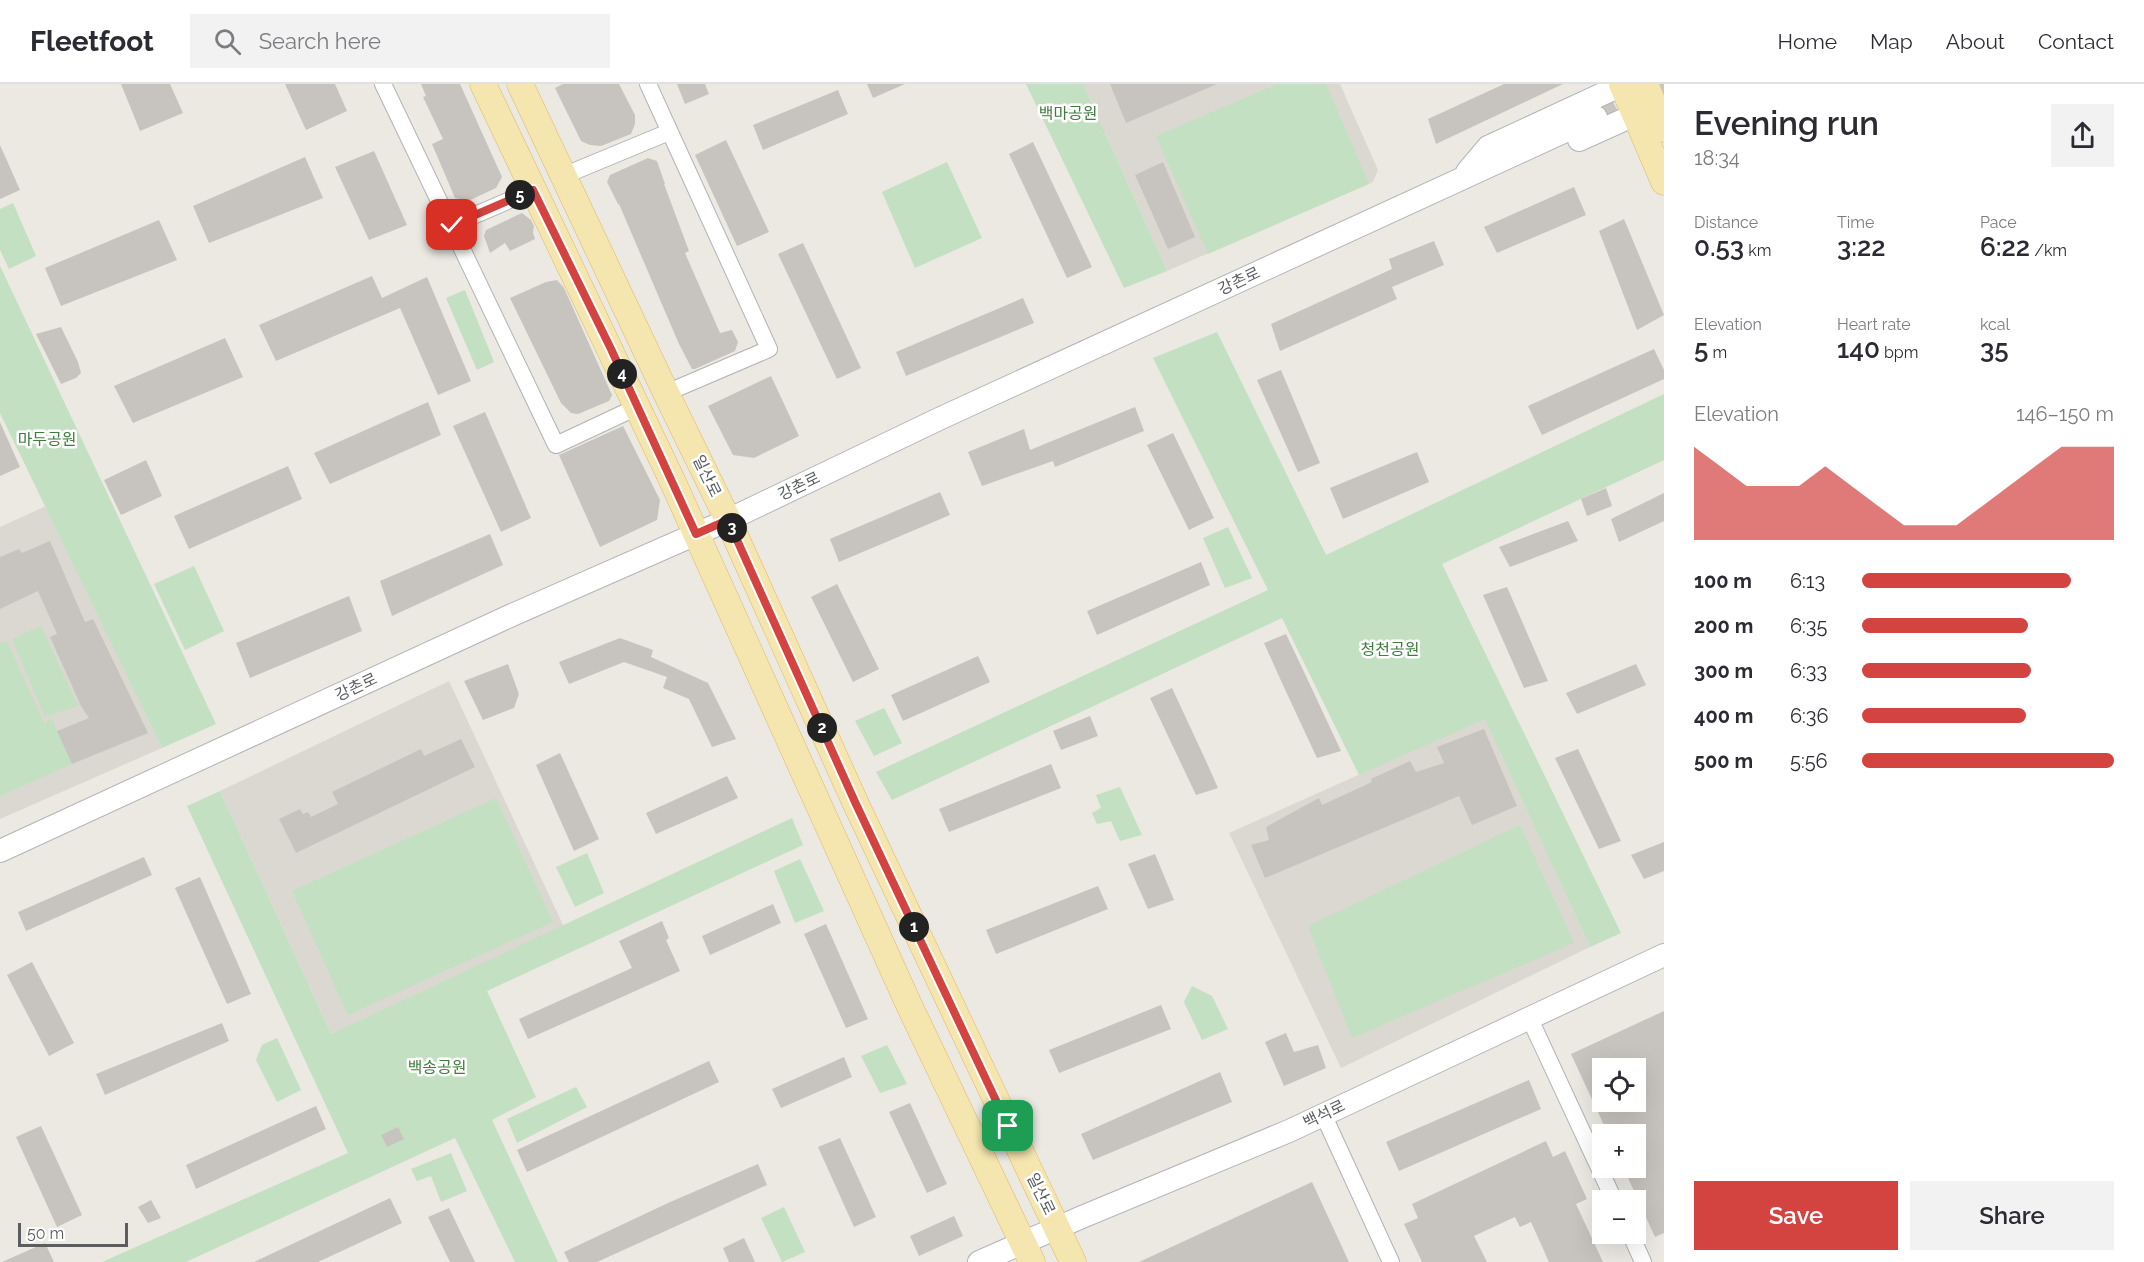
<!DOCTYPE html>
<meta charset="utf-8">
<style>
:root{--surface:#fff;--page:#f2f2f3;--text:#2b2b33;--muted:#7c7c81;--line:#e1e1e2;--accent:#d34340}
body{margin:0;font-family:Raleway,"Noto Sans KR",sans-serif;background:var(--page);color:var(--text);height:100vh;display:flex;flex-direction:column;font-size:22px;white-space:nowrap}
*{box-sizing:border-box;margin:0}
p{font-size:20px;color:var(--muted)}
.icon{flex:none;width:33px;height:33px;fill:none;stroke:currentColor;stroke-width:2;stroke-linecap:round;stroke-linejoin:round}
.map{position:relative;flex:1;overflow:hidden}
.panel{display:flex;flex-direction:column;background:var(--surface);width:480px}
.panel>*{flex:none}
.controls{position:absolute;left:1592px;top:974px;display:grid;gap:12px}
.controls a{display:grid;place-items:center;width:54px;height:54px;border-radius:0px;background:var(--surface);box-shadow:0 6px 24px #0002;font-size:30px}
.scale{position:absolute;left:18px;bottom:15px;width:110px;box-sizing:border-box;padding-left:6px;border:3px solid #5b5e61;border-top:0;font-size:16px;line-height:21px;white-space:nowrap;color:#5b5e61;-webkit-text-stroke:4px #fff;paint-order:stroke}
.pin{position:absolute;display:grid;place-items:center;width:51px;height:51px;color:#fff;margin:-26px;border-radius:12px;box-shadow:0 3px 9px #0006}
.km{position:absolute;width:30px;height:30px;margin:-15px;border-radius:50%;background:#222;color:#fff;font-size:16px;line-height:30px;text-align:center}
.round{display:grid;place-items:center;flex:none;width:63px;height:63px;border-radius:0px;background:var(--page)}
.headline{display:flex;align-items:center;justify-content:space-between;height:102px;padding:0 30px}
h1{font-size:33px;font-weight:600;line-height:45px}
.metrics{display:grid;grid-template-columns:repeat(3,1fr);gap:9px;height:102px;padding:6px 30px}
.metrics div{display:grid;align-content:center}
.metrics b{font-size:26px;font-weight:600}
.metrics small{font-size:16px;font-weight:400}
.metrics p{font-size:16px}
.chart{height:168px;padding:12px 30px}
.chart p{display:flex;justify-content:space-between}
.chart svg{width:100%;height:108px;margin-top:6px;fill:var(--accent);opacity:.7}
.primary-button{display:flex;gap:12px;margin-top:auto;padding:12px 30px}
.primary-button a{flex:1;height:69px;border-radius:0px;background:var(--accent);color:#fff;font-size:24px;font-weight:600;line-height:69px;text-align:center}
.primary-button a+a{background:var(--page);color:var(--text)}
ul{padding:0 30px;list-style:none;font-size:20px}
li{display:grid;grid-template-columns:96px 72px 1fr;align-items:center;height:45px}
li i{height:15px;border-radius:8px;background:var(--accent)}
header{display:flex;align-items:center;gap:36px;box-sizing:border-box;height:84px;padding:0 30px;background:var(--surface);border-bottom:2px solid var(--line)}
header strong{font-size:28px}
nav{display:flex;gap:33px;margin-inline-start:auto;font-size:21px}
.search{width:420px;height:54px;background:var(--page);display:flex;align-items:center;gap:15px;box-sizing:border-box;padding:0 21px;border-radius:0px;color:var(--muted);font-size:22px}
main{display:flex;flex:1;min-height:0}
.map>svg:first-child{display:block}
</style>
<header>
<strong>Fleetfoot</strong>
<div class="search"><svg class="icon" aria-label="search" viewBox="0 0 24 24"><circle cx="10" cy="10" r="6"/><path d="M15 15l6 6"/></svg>Search here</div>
<nav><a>Home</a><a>Map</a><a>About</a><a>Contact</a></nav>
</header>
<main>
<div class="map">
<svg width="1664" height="1178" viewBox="0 0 1664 1178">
<rect width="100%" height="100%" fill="#ebe9e2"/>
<g fill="#dbd8d1">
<path d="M1083 0H1340L1378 86 1373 98 1167 187Z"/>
<path d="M46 422 162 664 0 735V443Z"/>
<path d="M449 597 564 843 331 950 220 707Z"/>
<path d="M1485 634 1590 863 1341 984 1229 749Z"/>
</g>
<g fill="#c3e0c2">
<path d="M1026 0H1083L1167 187 1124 204Z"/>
<path d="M1277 0H1326L1369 100 1208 170 1156 52Z"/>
<path d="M947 78 982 154 915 184 882 108Z"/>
<path d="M13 119 36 172 9 185 0 166V125Z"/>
<path d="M0 182 216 640 162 664 0 329Z"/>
<path d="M465 206 494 278 477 286 446 214Z"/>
<path d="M1217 248 1326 471 1664 310V376L1442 480 1621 849 1590 863 1485 635 1359 691 1282 534 892 716 876 688 1268 506 1153 274Z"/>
<path d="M1228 443 1252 494 1225 504 1203 454Z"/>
<path d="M194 482 224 547 185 566 154 500Z"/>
<path d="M41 542 78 622 45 633 12 555Z"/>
<path d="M7 557 44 639 52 635 72 680 0 712V560Z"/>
<path d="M884 624 902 659 874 672 855 637Z"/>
<path d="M1120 703 1142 751 1120 757 1111 737 1097 740 1092 729 1101 724 1096 711Z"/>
<path d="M220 707 331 950 792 734 803 761 487 907 536 1013 492 1036 558 1178H515L455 1054 186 1178H102L348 1069 187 722Z"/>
<path d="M496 714 553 838 348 931 292 807Z"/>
<path d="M1520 741 1574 859 1352 954 1308 842Z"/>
<path d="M587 769 604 809 575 823 556 783Z"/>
<path d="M800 775 824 827 795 839 774 787Z"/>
<path d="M1192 902 1212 912 1228 945 1202 956 1184 918Z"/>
<path d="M277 954 301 1006 277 1018 256 976 262 961Z"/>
<path d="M887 961 907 1000 880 1009 861 972Z"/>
<path d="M576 1003 587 1023 517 1059 507 1035Z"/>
<path d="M451 1069 467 1107 441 1118 431 1092 417 1097 411 1085Z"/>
<path d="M784 1123 805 1168 782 1178 761 1134Z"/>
</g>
<g fill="#c7c4bf" fill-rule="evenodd">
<path d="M121 0H170L183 29 140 47Z"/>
<path d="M285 0H335L347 27 306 46Z"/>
<path d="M421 0H460L502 93 496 104 468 117 455 114 432 60 443 55 423 13 426 12Z"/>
<path d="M563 0H619L635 31V40L631 50 601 62 590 61 581 57 555 4Z"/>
<path d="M677 0H705L709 10 685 20Z"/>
<path d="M867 0H905L873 14Z"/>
<path d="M1110 0H1217L1126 39Z"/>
<path d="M1504 0H1563L1436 60 1428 35Z"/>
<path d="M838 6 848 30 763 66 753 41Z"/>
<path d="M726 56 769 148 737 162 695 71Z"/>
<path d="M1033 58 1092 183 1067 194 1009 70Z"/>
<path d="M0 61 20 106 0 115Z"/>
<path d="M374 67 407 141 369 156 335 83Z"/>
<path d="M305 73 323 114 209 159 193 122Z"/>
<path d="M648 74 657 77 665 100H664L689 167 685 169 720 249 732 246 738 258 735 267 695 285H692L679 260 619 120H618L607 98 610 91Z"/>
<path d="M1163 78 1195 153 1168 165 1135 91Z"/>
<path d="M1574 103 1586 131 1497 169 1484 143Z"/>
<path d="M522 129 531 136 534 142 533 149 535 155 510 167 505 159 490 169 484 152 486 146Z"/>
<path d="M1624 135 1664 231 1637 246 1599 147Z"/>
<path d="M159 136 177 176 61 222 45 184Z"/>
<path d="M1434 157 1444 181 1392 203 1397 215 1280 267 1271 240 1392 185 1389 175Z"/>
<path d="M803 159 861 284 837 295 778 170Z"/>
<path d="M372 192 382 214 427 193 471 297 438 311 400 224 276 277 259 241Z"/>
<path d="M557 196 564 204 612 311 609 317 578 330 571 329 561 319 510 214 546 198Z"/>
<path d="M1023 214 1034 239 906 292 896 268Z"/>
<path d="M61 243 78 278 81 289 76 294 61 300 36 250Z"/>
<path d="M225 254 243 293 133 339 114 302Z"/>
<path d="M1654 265 1664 286V295L1542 351 1528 322Z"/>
<path d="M1281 286 1320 379 1298 388 1257 296Z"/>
<path d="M771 292 799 352 754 374 733 371 708 322Z"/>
<path d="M428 318 441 351 330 400 314 369Z"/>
<path d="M1135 323 1144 347 1055 383 1053 377 982 402 968 368 1024 345 1030 366Z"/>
<path d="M485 328 531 434 501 448 453 342Z"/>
<path d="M0 338 20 383 0 392Z"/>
<path d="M623 342 660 416 657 436 600 463 559 371Z"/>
<path d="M1173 349 1214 434 1189 446 1147 361Z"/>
<path d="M1417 368 1429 398 1343 435 1330 404Z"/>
<path d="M146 376 162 412 121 431 104 396Z"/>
<path d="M288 382 302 415 189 465 174 432Z"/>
<path d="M1606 404 1612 422 1587 432 1581 415Z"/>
<path d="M940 408 950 431 839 478 830 455Z"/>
<path d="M1664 409V437L1619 458 1611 435Z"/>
<path d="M1568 437 1578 457 1510 483 1499 463Z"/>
<path d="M490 450 503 481 392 532 380 497Z"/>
<path d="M50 457 85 538 93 535 148 649 72 680 57 647 89 634 81 622 50 553 57 550 38 507 0 525V473L19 465 22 469Z"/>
<path d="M1201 478 1210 501 1097 551 1087 527Z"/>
<path d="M837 500 879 585 853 598 811 513Z"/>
<path d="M1507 503 1548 597 1524 604 1483 511Z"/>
<path d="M349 512 362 547 250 594 236 559Z"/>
<path d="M1286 550 1305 590 1341 667 1317 674 1282 599 1264 559Z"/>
<path d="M620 554 653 566 651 573 708 599 736 655 712 663 689 615 663 604 667 593 624 578 569 600 559 578Z"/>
<path d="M978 572 990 598 903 637 891 611Z"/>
<path d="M508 580 519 610 514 624 483 636 464 597Z"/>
<path d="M1636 580 1646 601 1577 630 1566 609Z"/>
<path d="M1172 604 1206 677 1218 704 1196 711 1150 614Z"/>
<path d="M1090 632 1098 652 1061 666 1053 647Z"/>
<path d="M1484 645 1517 722 1472 741 1459 712 1265 794 1251 761 1269 756 1266 743 1319 714 1322 721 1372 698 1371 695 1410 677 1416 688 1444 679 1437 663Z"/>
<path d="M461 655 475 683 296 769 279 735 300 725 303 730 308 728 311 733 338 720 332 708 421 665 424 672Z"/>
<path d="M1578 665 1621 757 1599 765 1555 674Z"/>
<path d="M560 669 599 755 574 767 536 681Z"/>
<path d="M1051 680 1061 704 949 748 939 725Z"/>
<path d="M727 692 738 714 656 750 646 729Z"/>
<path d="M1664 758V787L1644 795 1631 771Z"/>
<path d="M1155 770 1174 816 1148 825 1128 780Z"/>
<path d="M144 773 152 791 26 847 18 828Z"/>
<path d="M200 793 251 910 227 920 175 804Z"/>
<path d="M1098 802 1108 825 996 870 986 846Z"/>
<path d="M773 820 781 839 710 871 702 852Z"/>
<path d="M662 837 669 854 666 856 680 887 528 955 519 935 632 884 619 857Z"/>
<path d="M826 840 868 935 846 944 804 850Z"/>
<path d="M32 878 74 959 49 972 7 891Z"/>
<path d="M1161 921 1171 945 1059 989 1049 966Z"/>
<path d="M1664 927V1149L1655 1153 1623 1083H1635V1050H1608L1571 970ZM1602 984H1635V1017H1602Z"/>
<path d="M222 939 229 957 105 1011 96 990Z"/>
<path d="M1286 949 1294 968 1318 961 1326 984 1284 1002 1265 958Z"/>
<path d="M844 973 852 993 781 1024 772 1005Z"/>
<path d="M709 977 719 998 527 1088 517 1066Z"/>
<path d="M1220 988 1232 1018 1093 1076 1081 1050Z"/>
<path d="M1529 996 1541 1025 1399 1087 1386 1058Z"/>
<path d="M910 1019 947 1100 927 1109 889 1028Z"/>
<path d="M316 1022 326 1045 196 1105 186 1081Z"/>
<path d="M41 1042 82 1131 57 1143 16 1053Z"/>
<path d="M398 1043 404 1055 387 1063 381 1051Z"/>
<path d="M840 1054 876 1133 854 1143 818 1063Z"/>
<path d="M1546 1057 1553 1073 1565 1067 1587 1115 1576 1120 1603 1178H1549L1531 1138 1520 1143 1515 1133 1474 1152 1487 1178H1422L1404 1140 1418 1134 1412 1120Z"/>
<path d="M758 1080 767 1101 597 1178H569L564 1168 668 1119Z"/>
<path d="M1312 1098 1349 1178H1139Z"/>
<path d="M390 1114 402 1139 318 1178H254Z"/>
<path d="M151 1116 161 1134 148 1139 138 1123Z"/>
<path d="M449 1124 475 1178H450L428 1133Z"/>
<path d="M954 1132 963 1152 919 1172 910 1152Z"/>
<path d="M744 1154 755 1178H729L723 1164Z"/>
<path d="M45 1159 54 1178H2Z"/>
</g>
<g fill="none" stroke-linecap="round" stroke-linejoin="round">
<path stroke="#c7c6c2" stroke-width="22" stroke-dasharray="22 11" stroke-linecap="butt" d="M1596 33 1664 0"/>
<g stroke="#b0b3b6" stroke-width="18">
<g id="street">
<path d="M383 0 556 361 637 323"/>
<path d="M648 0 769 265 666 309"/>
<path d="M563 92 669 48"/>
<path d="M452 141 533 106"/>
<path d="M1529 933 1614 1116"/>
<path d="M1323 1030 1391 1178"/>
<path d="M1630 1149 1643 1178"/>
</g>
</g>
<g stroke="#b2b5b8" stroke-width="24">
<g id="secondary">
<path d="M1579 56 1650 24"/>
<path d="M1467 88 1488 63 1624 0"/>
<path d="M0 767 512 531 728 436 941 334 1596 33"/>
<path d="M979 1178 1082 1133 1289 1047 1664 871"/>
</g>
</g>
<g stroke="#e0b767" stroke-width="27">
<g id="primary">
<path d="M483 0 671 394 909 921 1032 1178"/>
<path d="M520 0 666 309 728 436 855 718 1073 1178"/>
<path d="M1622 0 1664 98"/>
<path d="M1645 0 1664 45"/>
</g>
</g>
<use href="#street" stroke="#fff" stroke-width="16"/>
<use href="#secondary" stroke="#fff" stroke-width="22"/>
<use href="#primary" stroke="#f5e5ae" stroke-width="26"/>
</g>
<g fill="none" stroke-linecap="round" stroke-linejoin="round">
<g stroke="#fff" stroke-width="12">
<path id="route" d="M452 141 533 106 611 265 696 450 728 436 855 718 1008 1042"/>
</g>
<use href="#route" stroke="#d34340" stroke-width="8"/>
</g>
<g text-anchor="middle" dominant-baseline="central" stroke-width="5" stroke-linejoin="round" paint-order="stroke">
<g font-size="16" fill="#3f7d3e" stroke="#fff">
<text x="1068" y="29">백마공원</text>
<text x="47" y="355">마두공원</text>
<text x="1390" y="565">청천공원</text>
<text x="437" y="983">백송공원</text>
</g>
<g font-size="16" fill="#5b5e61" stroke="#fff">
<text transform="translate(1239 197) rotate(-25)">강촌로</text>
<text transform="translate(707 392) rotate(64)">일산로</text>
<text transform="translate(799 402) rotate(-26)">강촌로</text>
<text transform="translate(356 603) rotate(-25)">강촌로</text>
<text transform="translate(1324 1030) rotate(-26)">백석로</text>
<text transform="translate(1041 1110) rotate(64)">일산로</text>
</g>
</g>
</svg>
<div class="controls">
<a><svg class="icon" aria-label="locate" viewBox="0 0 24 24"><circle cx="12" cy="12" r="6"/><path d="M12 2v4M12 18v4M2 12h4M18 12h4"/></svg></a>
<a>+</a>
<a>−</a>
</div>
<div class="scale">50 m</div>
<div class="pin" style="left:1008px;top:1042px;background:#1e9e55"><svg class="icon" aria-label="arrive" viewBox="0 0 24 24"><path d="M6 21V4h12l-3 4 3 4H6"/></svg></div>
<div class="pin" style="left:452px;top:141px;background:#d93025"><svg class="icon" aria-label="check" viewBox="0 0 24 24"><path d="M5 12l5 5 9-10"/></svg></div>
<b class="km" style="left:914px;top:843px">1</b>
<b class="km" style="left:822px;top:644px">2</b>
<b class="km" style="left:732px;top:444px">3</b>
<b class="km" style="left:622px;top:290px">4</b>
<b class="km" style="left:520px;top:111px">5</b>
</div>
<section class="panel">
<div class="headline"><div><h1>Evening run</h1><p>18:34</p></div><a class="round"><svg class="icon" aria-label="share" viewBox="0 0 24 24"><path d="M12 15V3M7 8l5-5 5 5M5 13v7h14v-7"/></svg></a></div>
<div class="metrics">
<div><p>Distance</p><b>0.53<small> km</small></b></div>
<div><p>Time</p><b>3:22</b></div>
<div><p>Pace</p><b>6:22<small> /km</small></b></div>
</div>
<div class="metrics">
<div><p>Elevation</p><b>5<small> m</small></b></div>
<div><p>Heart rate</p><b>140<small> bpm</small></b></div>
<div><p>kcal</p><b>35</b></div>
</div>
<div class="chart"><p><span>Elevation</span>146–150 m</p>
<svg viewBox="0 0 160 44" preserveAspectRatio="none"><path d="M0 44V6L10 14L20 22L30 22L40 22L50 14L60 22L70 30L80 38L90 38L100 38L110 30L120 22L130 14L140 6L150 6L160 6V44z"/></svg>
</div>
<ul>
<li><b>100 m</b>6:13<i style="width:83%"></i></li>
<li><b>200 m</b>6:35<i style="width:66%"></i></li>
<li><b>300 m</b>6:33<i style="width:67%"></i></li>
<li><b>400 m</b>6:36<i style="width:65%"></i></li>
<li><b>500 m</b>5:56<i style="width:100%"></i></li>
</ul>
<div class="primary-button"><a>Save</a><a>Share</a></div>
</section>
</main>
